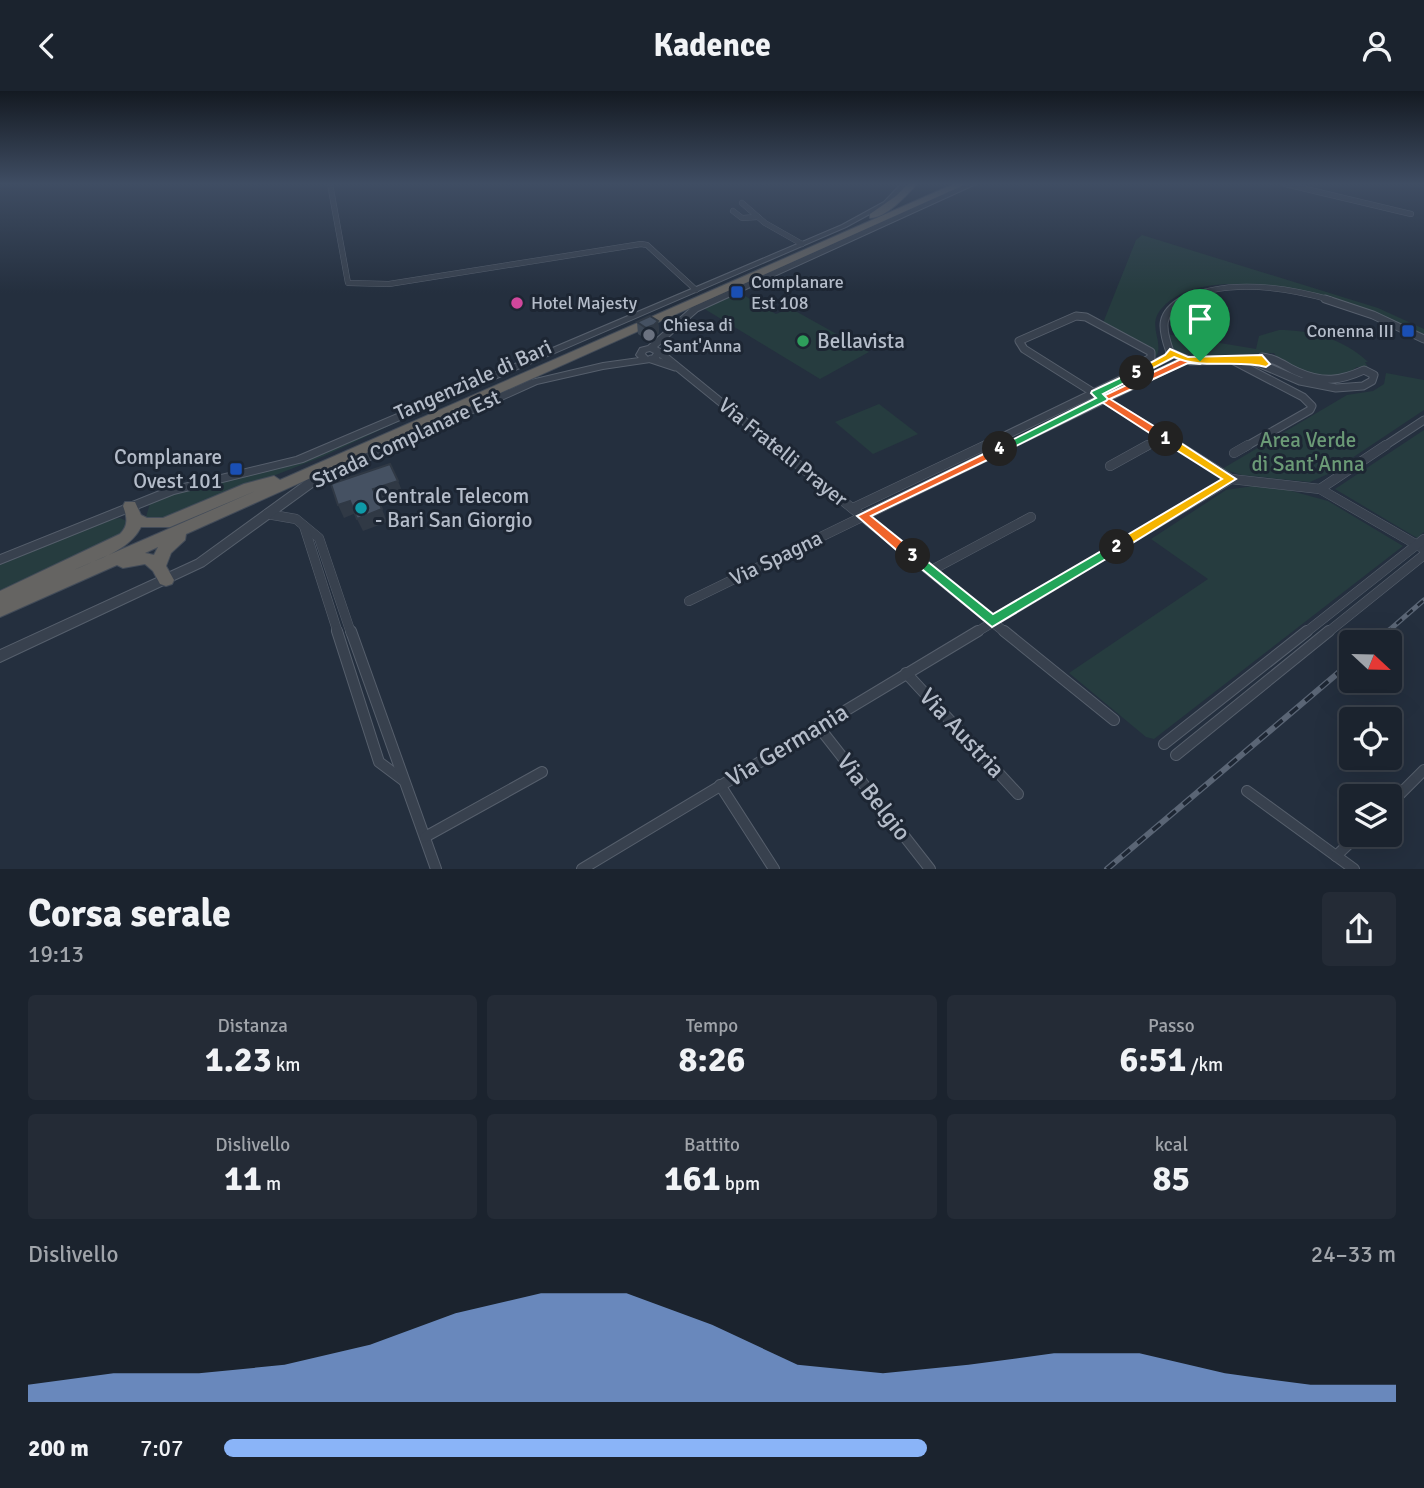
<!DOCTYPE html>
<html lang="it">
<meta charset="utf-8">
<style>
:root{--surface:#1b232e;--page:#242b36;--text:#f1f3f6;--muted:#a0a4aa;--line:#39404a;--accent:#8ab4f8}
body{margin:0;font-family:Signika,sans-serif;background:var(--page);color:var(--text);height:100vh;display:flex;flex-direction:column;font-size:26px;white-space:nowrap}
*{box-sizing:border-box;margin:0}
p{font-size:23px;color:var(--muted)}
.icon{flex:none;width:38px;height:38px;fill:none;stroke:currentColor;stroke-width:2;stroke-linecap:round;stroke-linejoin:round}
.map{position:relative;height:778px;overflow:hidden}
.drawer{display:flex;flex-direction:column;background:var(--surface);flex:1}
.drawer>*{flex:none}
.needle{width:46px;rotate:112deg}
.tools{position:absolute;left:1339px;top:539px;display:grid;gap:14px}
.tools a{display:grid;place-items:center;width:63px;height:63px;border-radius:7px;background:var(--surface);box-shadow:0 7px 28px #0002,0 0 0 2px var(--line);font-size:35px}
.pin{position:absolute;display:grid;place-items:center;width:60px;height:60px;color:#fff;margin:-72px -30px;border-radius:50% 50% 50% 0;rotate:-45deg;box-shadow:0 0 7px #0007}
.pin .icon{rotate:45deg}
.km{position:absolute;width:35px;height:35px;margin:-18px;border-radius:50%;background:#222;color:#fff;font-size:19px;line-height:35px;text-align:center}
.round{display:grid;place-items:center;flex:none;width:74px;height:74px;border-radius:7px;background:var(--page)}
.head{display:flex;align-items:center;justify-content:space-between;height:119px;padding:0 28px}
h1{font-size:38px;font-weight:700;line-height:52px}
.stats{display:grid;grid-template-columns:repeat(3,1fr);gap:10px;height:119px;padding:7px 28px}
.stats div{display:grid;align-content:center;border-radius:7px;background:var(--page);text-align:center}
.stats b{font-size:35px;font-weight:700}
.stats small{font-size:19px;font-weight:400}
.stats p{font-size:19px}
.chart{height:196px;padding:14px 28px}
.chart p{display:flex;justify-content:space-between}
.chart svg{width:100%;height:126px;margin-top:7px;fill:var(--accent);opacity:.7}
ul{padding:0 28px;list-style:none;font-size:23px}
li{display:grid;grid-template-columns:112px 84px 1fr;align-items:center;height:52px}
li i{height:18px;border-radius:9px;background:var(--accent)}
header{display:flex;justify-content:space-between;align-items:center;height:91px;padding:0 28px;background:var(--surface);font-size:32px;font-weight:700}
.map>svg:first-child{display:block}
</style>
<header><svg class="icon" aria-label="back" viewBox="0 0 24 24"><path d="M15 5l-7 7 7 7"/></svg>Kadence<svg class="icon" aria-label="person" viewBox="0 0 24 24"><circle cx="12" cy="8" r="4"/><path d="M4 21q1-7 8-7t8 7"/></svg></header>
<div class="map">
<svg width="1424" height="778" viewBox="0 0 1424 778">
<rect width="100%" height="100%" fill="#242f3e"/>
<g fill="#263c3f">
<path d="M1142 144 1378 217 1424 238V244C1370 216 1213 162 1163 216 1145 234 1165 250 1156 266L1154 261 1103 232 1136 149Z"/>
<path d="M738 201 776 223 790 217 869 261 820 288 703 217Z"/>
<path d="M1279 239C1311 239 1344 248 1368 271H1365L1369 278 1357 276C1350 281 1346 286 1337 287 1319 289 1284 278 1274 262L1198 265 1182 262 1173 257 1166 243 1256 258 1259 245Z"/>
<path d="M1386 282 1424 289V319L1328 383 1310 391 1242 384 1222 378 1347 304 1373 300 1384 293Z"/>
<path d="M456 304 324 365 159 430 146 426 150 412 179 400 285 376Z"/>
<path d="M879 313 918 343 873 363 835 331Z"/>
<path d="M1424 339V441L1417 447 1335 398Z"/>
<path d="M1253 395 1288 399 1328 410 1403 455 1154 648 1146 646 1069 582 1208 488 1151 448 1226 399Z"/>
<path d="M120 427 129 431 130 439 0 503V474L108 429Z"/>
</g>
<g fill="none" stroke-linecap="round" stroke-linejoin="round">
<g stroke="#565f6c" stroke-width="6">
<g id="minor-far3">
<path d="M330 93 348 192 389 193 641 153 647 154 696 199"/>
<path d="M1285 93 1411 123"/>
<path d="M742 112 765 132 802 153"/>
<path d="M733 120 742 127 758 126"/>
<path d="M1182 209C1227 187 1285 196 1331 209"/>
</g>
</g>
<g stroke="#565f6c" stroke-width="9">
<g id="minor-far2">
<path d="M1185 208C1159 222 1161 236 1170 261L1190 270 1251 269 1300 290 1336 297 1363 295 1372 290 1374 284 1364 279C1340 290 1323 292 1298 281 1286 276 1276 267 1262 266L1266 273"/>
<path d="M1325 208 1373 224 1424 248"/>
<path d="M659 261 776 356"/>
<path d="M651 268 675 276"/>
<path d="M1234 270 1303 306 1312 315 1310 319 1245 356"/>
<path d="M1148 286 1141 284 1133 276 1151 267V261L1086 226 1076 225 1019 250 1024 258 1180 356"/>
<path d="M982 356 1170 265V261"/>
<path d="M1006 356 1187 268"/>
<path d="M1145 356 1163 346"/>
<path d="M1383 356 1424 329"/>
</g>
</g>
<g stroke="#565f6c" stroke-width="10">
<g id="minor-far1">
<path d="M774 354 1006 542"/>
<path d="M1177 354 1231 388 1320 398 1424 458"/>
<path d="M1234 362 1248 354"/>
<path d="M1110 375 1148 354"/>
<path d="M1320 398 1386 354"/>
<path d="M853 417 986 354"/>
<path d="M267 423 296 428 319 447 351 542"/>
<path d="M304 435 338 542"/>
<path d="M930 480 1031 426"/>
<path d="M689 510 1010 354"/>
<path d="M975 542 1231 388"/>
<path d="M1305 542 1424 448"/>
<path d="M1327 542 1424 464"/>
</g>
</g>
<g stroke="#565f6c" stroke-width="12">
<g id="minor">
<path d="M337 540 379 671 403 689"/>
<path d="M351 540 436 778"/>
<path d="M1004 540 1114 629"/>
<path d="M906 582 1018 703"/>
<path d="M818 635 930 778"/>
<path d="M1164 653 1307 540"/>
<path d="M1176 664 1329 540"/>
<path d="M720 694 774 778"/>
<path d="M1247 700 1354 778"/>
<path d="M1390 713 1424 679"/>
<path d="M425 746 542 681"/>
<path d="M1336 765 1358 744"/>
<path d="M582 778 978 540"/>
</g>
</g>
<g stroke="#565f6c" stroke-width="2">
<g id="tertiary">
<path d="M901 93H908L888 113 846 136 303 371 174 403 0 473V464L167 397 296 366 842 134 884 111Z"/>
<path d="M967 93H976L698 220 657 256 663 261 657 270 603 278 537 293 317 393 204 475 0 571V559L196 469 309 387 531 289 603 272 639 267 636 264 640 257 648 255 692 216ZM650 260 654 262 651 266H648L645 263 646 261Z"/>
</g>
</g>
<g stroke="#434c59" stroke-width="2">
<g id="trunk">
<path d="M908 93H917C906 105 886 127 870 127V123L896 105Z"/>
<path d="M954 93H966L186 443 185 449 171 462 166 475 174 489 172 493 166 495 160 493 153 480 145 473 123 477 117 474 0 526V500L120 443C129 434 127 426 123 415L125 411H135L141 424 147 427H163L244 393 274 385 280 389ZM258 399 74 479C97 468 129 460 141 436H170ZM158 456 154 464 145 462Z"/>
</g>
</g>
<use href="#minor-far3" stroke="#38414e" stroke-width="5"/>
<use href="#minor-far2" stroke="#38414e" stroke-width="7"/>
<use href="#minor-far1" stroke="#38414e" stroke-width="9"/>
<use href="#minor" stroke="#38414e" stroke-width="10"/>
<use href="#tertiary" fill="#38414e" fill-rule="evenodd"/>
<use href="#trunk" fill="#656462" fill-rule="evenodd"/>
<g stroke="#5a6575" stroke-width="5">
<path id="rail-far1" d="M1386 542 1424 509"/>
</g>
<g stroke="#5a6575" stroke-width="6">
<g id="rail">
<path d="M1375 551 1388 540"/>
<path d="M1107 778 1351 571"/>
</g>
</g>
<use href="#rail-far1" stroke="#1d2633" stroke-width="2.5" stroke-dasharray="7" stroke-linecap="butt"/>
<use href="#rail" stroke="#1d2633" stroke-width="3.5" stroke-dasharray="10" stroke-linecap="butt"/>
</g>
<path fill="#3b4654" d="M658 230 659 242 654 246 647 249 638 243 637 231Z"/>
<g fill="#303945">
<path d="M658 230 659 242 654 246 647 249 646 237Z"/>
<path d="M398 390 403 402 379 411 373 398Z"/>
<path d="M350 410 356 422 344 427 338 414Z"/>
<path d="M382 418 387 431 363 440 357 428Z"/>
</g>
<g fill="#455162" stroke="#303945" stroke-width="2">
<path d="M650 225 658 230 654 234 646 237 637 231Z"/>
<path d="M390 373 398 390 373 398 382 418 357 428 350 410 338 414 331 393Z"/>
</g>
<linearGradient id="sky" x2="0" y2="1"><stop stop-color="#141a22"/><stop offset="0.46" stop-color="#3f4d63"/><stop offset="1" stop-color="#3f4d63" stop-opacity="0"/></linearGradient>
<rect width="1424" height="202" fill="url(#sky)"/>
<path fill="#f0652b" stroke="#fff" stroke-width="2" d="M1183 267H1200L1205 270 1200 273 1188 272 1110 308 1170 345V350H1162L1097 308Z"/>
<path fill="#f5b400" stroke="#fff" stroke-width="2" d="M1162 345H1170L1236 388 1121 459H1112V453L1222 388 1162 350Z"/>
<path fill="#22a559" stroke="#fff" stroke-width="2" d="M1117 451 1121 453V459L992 536 906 465 908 462H917L993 523Z"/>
<path fill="#f0652b" stroke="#fff" stroke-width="2" d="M1000 355 1005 358 1004 361 871 425 917 462V469H908L857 425Z"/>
<path fill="#22a559" stroke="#fff" stroke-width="2" d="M1137 279 1142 282 1140 284 1103 303 1108 308 1106 310 1004 361 994 358 1096 307 1091 302 1092 300Z"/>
<path fill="#f5b400" stroke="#fff" stroke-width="2" d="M1170 258 1188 266 1262 264 1270 273 1266 276C1236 268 1202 279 1174 266L1140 284 1132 282 1165 264Z"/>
<g fill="#1a4fb4" stroke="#1d2633" stroke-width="2.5">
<rect x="730" y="194" width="14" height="14" rx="3.5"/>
<rect x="1401" y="233" width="14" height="14" rx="3.5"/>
<rect x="229" y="371" width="14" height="14" rx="3.5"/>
</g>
<circle fill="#d1479c" stroke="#1d2633" stroke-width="2.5" cx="517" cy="212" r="7"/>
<circle fill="#6b7280" stroke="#1d2633" stroke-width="2.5" cx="649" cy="244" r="7"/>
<circle fill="#2e9e5b" stroke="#1d2633" stroke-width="2.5" cx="803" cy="250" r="7"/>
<circle fill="#0f9aa8" stroke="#1d2633" stroke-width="2.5" cx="361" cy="417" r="7"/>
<g text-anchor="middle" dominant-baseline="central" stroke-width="6" stroke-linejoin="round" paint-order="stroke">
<g font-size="18" fill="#b4bcc9" stroke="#1d2633" text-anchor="start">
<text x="751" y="191">Complanare<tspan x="751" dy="21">Est 108</tspan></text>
<text x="531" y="212">Hotel Majesty</text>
<text x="663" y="234">Chiesa di<tspan x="663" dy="21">Sant'Anna</tspan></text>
<text x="1394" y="240" text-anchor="end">Conenna III</text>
</g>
<g font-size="21" fill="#b4bcc9" stroke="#1d2633" text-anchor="start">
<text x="817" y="250">Bellavista</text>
<text x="222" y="366" text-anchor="end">Complanare<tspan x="222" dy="24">Ovest 101</tspan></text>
<text x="375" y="405">Centrale Telecom<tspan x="375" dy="24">- Bari San Giorgio</tspan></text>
</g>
<g font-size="21" fill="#b4bcc9" stroke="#1d2633">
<text transform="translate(473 289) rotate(-24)">Tangenziale di Bari</text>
<text transform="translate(406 348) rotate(-25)">Strada Complanare Est</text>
<text transform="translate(783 361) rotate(39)">Via Fratelli Prayer</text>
<text transform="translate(776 467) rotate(-26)">Via Spagna</text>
</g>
<g font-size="21" fill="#6b9a76" stroke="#1d2633">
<text x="1308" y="349">Area Verde<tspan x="1308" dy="24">di Sant'Anna</tspan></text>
</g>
<g font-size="24" fill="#b4bcc9" stroke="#1d2633">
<text transform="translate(962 642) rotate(47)">Via Austria</text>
<text transform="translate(787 654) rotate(-31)">Via Germania</text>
<text transform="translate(874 706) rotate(52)">Via Belgio</text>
</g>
</g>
</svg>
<div class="tools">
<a><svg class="needle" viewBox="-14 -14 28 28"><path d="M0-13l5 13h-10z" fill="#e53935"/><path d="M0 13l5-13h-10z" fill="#a0a4aa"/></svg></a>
<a><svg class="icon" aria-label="locate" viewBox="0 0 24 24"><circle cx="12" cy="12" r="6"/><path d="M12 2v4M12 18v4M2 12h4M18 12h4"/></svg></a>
<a><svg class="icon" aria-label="layers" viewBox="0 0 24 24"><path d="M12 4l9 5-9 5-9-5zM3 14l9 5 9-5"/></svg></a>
</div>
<div class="pin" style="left:1200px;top:270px;background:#1e9e55"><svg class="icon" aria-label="arrive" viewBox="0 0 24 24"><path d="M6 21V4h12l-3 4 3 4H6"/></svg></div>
<b class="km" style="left:1166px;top:348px">1</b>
<b class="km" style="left:1117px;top:456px">2</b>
<b class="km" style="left:913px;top:465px">3</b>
<b class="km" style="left:1000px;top:358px">4</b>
<b class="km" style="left:1137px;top:282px">5</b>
</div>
<section class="drawer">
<div class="head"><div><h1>Corsa serale</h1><p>19:13</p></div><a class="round"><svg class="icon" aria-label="share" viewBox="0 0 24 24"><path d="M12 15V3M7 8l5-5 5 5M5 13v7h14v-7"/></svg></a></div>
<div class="stats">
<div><p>Distanza</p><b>1.23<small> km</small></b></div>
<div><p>Tempo</p><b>8:26</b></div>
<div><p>Passo</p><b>6:51<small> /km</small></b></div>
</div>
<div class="stats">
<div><p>Dislivello</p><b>11<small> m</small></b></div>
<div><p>Battito</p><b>161<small> bpm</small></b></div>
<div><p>kcal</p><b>85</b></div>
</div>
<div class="chart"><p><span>Dislivello</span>24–33 m</p>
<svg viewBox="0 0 160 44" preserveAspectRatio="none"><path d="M0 44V38L10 34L20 34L30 31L40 24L50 13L60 6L70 6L80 17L90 31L100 34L110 31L120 27L130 27L140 34L150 38L160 38V44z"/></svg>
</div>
<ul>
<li><b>200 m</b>7:07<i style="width:60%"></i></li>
</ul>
</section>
